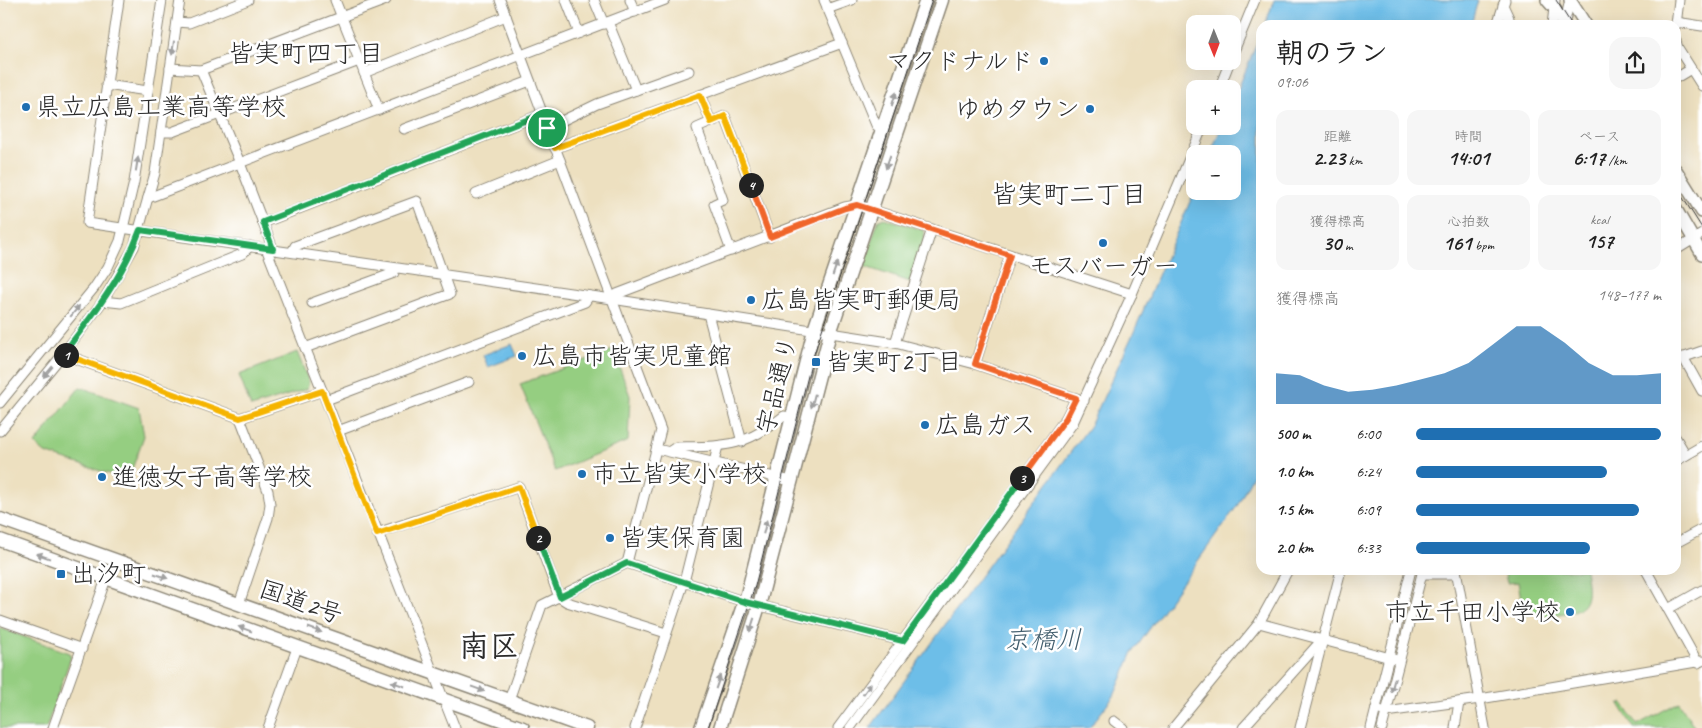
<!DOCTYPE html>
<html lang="ja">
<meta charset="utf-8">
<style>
:root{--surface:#fff;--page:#f6f6f6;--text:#222;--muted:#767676;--accent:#1f6fb2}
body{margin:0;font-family:Caveat,"Klee One",sans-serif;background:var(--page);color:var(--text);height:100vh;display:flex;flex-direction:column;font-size:19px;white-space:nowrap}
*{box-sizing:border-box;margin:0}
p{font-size:16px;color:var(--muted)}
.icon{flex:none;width:28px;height:28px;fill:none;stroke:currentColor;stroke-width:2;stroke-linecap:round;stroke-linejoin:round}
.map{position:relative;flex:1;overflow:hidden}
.drawer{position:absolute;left:1256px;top:20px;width:425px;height:555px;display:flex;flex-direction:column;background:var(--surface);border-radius:15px;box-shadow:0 5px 20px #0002}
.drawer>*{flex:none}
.needle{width:32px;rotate:179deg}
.buttons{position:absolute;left:1186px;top:15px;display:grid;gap:10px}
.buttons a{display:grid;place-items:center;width:55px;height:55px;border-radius:10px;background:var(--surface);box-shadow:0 5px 20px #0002;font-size:25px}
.pin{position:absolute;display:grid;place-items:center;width:42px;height:42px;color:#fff;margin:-21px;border:2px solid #fff;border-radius:50%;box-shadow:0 1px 5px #0007}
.km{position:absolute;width:25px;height:25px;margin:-12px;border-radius:50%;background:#222;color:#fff;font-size:14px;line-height:25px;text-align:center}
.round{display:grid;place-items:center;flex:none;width:52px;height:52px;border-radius:15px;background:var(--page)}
.overview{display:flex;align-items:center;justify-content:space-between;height:85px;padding:0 20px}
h1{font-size:28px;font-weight:700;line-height:38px}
.metrics{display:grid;grid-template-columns:repeat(3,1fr);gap:8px;height:85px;padding:5px 20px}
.metrics div{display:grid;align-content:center;border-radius:12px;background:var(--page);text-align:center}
.metrics b{font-size:21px;font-weight:700}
.metrics small{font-size:14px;font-weight:400}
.metrics p{font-size:14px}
.chart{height:140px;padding:10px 20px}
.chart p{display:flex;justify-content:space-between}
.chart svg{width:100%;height:90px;margin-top:5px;fill:var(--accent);opacity:.7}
ul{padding:0 20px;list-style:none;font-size:16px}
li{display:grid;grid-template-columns:80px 60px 1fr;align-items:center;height:38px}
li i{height:12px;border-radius:6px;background:var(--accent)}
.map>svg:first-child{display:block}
</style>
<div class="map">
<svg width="1702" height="728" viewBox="0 0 1702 728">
<rect width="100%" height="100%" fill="#fff"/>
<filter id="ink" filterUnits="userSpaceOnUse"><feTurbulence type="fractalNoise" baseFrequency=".02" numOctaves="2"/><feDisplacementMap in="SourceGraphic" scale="10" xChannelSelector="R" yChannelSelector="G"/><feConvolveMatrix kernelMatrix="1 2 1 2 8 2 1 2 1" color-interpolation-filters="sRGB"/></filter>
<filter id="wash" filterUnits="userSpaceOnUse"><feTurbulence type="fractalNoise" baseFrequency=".0096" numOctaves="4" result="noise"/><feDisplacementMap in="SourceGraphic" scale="20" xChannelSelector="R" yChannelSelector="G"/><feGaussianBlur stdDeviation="1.12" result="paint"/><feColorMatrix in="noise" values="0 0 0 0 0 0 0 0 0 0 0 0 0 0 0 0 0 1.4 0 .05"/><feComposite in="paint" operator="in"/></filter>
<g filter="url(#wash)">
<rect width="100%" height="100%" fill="#ede0c0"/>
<g fill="#95ce81" stroke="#607c56">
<path d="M884 218 923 230 925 236 910 282 863 266 878 221Z"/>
<path d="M613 350 630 396 628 441 555 471 520 384Z"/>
<path d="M297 352 309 382 307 389 251 407 239 375Z"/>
<path d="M80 387 139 408 144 436 132 469 116 476 45 453 35 444Z"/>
<path d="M1504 570H1585C1594 617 1577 610 1538 617L1537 613 1524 616 1518 582 1507 583Z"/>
<path d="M0 628 69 653 71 657 46 728H0Z"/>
<path d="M1679 702 1695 728H1634L1619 704 1623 703 1637 725Z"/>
</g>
<g fill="#6dbee8" stroke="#4c748a">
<path d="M1274 0H1478L1471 25H1265Z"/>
<path d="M1261 33V460L1237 506 1133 652 1114 696 1089 728H870L1091 424 1133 334 1195 190 1232 191V154H1210L1222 126H1232L1233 101Z"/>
<path d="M512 344 517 356 488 367 483 355Z"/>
</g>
</g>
<g filter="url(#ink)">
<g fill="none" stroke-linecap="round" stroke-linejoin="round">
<g stroke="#8c8676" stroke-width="11">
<g id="minor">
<path d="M119 0 87 223 612 299 895 343 975 364 1084 401"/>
<path d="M335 0 379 110"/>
<path d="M500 0 661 430 627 563 542 605 509 700"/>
<path d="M566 0 579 33"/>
<path d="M594 0 604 24"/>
<path d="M630 0 635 12"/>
<path d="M824 0 876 125 883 131"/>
<path d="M1503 5 1509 18 1507 25"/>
<path d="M827 9 852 0"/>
<path d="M177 22 189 23 248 0"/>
<path d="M608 22 636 90"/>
<path d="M1676 22 1702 26"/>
<path d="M1497 25 1505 0"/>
<path d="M1552 25 1555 0"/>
<path d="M1564 25 1570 0"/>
<path d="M1676 25 1679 0"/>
<path d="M1676 41 1678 48 1702 86"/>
<path d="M1232 56 1255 0"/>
<path d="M170 68 201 70 386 0"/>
<path d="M201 70 240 163 273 249"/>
<path d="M364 73 506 16"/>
<path d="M1676 78 1691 69"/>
<path d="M106 85 148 91"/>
<path d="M1219 89 1230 61"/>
<path d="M700 95 711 122"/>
<path d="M547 128 597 104 689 71"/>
<path d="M404 129 530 81"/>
<path d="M161 132H172L359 61"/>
<path d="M555 148 842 43"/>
<path d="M476 194 560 160"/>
<path d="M148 198 665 0"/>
<path d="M263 223 542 114"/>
<path d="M266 248 455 728"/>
<path d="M1676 250 1702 234"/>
<path d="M731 251 714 204 723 200 697 128 725 116 770 237"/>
<path d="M292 252 295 246 417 201 450 294 305 348"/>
<path d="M612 299 617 294 845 207 857 205 1132 294"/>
<path d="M103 301 121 303 242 254 250 246"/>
<path d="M312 303 394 273 395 268"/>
<path d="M708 314 742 442"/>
<path d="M895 343 932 229"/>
<path d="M63 354 240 418 268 491 270 504 268 518 239 604"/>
<path d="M1683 357 1702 391"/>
<path d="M1676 360 1702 351"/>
<path d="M975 364 1010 255"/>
<path d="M326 400 585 302 589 296"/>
<path d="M0 403 94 288 108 267 120 241 134 182 162 0"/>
<path d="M240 418 322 391"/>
<path d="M0 431 63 354 103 301 134 247 155 173 180 0"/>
<path d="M338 431 469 382"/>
<path d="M1676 438 1686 455"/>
<path d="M657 449 791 481"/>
<path d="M670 451 676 447C726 446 743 448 784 416L792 417"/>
<path d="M1676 461 1702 446"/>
<path d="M377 533 519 487 559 597 567 602 666 633"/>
<path d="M1676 543 1702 529"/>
<path d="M627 563 745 602 903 641"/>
<path d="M1456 570 1485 728"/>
<path d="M1646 570 1698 663"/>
<path d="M1422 574H1456"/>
<path d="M1668 609 1702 590"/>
<path d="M0 620 82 649"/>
<path d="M1259 623 1394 659"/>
<path d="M1376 709 1386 712 1480 699 1702 661"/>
<path d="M1114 721 1123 728"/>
<path d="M53 728 106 579"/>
<path d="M268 728 297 648"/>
<path d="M635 728 684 582 718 446"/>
<path d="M838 728 1003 506 1066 418 1076 398"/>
<path d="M850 728 1073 423 1132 294 1203 126"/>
<path d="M1173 728 1259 623 1288 570"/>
<path d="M1243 728 1320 642"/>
<path d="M1300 728 1341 570"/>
<path d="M1371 728 1411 570"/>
<path d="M1382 728 1423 570"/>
<path d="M1455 728 1459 702"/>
</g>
</g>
<g stroke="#8c8676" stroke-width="14">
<g id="major">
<path d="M1547 0 1555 9 1564 25"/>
<path d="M1570 0 1586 25"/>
<path d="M1676 170 1702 212"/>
<path d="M1676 209 1702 254"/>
</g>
</g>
<g stroke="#8c8676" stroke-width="15">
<g id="highway">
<path d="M0 519 587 728"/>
<path d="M0 540 523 728"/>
<path d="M701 728 747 594 814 330 926 0"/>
<path d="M720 728 759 606 830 333 942 0"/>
</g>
</g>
<use href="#minor" stroke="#fff" stroke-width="9"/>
<use href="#major" stroke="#fff" stroke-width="11"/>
<use href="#highway" stroke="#fff" stroke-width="12"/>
<g stroke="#2b2b2b" stroke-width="1">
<path d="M1556 0 1572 25"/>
<path d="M1676 187 1702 228"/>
<path d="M708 728 755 586 812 360 932 0"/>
</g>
</g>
<defs><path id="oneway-solid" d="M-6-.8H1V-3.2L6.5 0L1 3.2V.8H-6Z" transform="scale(1.25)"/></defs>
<g fill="#a0a0a0">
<use href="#oneway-solid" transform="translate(173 48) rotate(98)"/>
<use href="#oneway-solid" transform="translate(894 99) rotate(-72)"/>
<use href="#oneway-solid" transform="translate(888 162) rotate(109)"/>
<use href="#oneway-solid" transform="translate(137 164) rotate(-81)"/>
<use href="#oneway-solid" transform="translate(835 269) rotate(-71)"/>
<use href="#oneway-solid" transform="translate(75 311) rotate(-51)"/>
<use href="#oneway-solid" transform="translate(48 372) rotate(130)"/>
<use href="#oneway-solid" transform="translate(813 401) rotate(105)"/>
<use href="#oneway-solid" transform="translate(765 527) rotate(-76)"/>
<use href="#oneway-solid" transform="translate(43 556) rotate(-160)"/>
<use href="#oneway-solid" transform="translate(161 576) rotate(19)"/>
<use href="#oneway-solid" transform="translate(752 625) rotate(108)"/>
<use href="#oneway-solid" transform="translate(245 629) rotate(-160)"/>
<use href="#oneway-solid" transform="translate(315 630) rotate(19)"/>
<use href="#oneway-solid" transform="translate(718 682) rotate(-71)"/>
<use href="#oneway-solid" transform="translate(398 684) rotate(-161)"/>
<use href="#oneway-solid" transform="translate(1393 685) rotate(105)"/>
<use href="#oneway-solid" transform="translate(478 689) rotate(20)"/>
<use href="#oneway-solid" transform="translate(867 689) rotate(-54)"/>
</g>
</g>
<g fill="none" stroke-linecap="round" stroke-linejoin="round" filter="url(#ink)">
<g stroke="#fff" stroke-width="10">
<path id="split-1" d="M66 355 63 354C93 315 123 277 140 230L273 249 263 222 542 114 547 128"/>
</g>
<g stroke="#fff" stroke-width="10">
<path id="split-2" d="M66 355 240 418 322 391 377 534 519 487 538 538"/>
</g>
<g stroke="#fff" stroke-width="10">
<path id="split-3" d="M538 538 560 597 627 563 745 602 903 641 1022 478"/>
</g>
<g stroke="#fff" stroke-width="10">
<path id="split-4" d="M751 185 770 237 845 208 857 205 1010 255 975 364 1076 398 1066 418 1022 478"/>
</g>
<g stroke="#fff" stroke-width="10">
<path id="split-5" d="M547 128 555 148 700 95 711 122 725 116 751 185"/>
</g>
<use href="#split-1" stroke="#22a559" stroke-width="6"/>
<use href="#split-2" stroke="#f5b400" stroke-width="6"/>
<use href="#split-3" stroke="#22a559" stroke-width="6"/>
<use href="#split-4" stroke="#f0652b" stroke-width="6"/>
<use href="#split-5" stroke="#f5b400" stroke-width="6"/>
</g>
<g fill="#1f6fb2" stroke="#fff" stroke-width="2">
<circle cx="1044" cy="61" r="5"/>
<circle cx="26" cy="107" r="5"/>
<circle cx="1090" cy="109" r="5"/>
<circle cx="1103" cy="243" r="5"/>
<circle cx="751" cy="300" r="5"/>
<circle cx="522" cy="356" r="5"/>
<rect x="811" y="357" width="10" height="10" rx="2.5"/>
<circle cx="925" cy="425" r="5"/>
<circle cx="582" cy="474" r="5"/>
<circle cx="102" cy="477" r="5"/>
<circle cx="610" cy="538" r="5"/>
<rect x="56" y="569" width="10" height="10" rx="2.5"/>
<circle cx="1570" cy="612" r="5"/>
</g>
<g text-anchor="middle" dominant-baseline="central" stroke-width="5" stroke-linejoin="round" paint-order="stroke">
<g font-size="25" fill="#2b2b2b" stroke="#fff" text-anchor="start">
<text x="1034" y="61" text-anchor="end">マクドナルド</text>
<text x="36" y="107">県立広島工業高等学校</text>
<text x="1080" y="109" text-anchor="end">ゆめタウン</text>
<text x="1103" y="266" text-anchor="middle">モスバーガー</text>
<text x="761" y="300">広島皆実町郵便局</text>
<text x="532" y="356">広島市皆実児童館</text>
<text x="826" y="362">皆実町2丁目</text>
<text x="935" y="425">広島ガス</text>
<text x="592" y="474">市立皆実小学校</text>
<text x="112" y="477">進徳女子高等学校</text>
<text x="620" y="538">皆実保育園</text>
<text x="71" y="574">出汐町</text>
<text x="1560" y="612" text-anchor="end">市立千田小学校</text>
</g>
<g font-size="25" fill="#2b2b2b" stroke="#fff">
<text transform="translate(777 385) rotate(-76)">宇品通り</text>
<text transform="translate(301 602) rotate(19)">国道2号</text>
</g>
<g font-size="26" fill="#2b2b2b" stroke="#fff">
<text x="306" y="53">皆実町四丁目</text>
<text x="1069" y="194">皆実町二丁目</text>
</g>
<g font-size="26" font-style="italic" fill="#425e6d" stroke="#fff">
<text x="1043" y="639">京橋川</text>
</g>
<g font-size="30" font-weight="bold" fill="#2b2b2b" stroke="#fff">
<text x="489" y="646">南区</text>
</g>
</g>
</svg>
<div class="buttons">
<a><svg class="needle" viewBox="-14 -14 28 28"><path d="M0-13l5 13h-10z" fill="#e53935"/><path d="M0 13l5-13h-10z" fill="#767676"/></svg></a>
<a>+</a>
<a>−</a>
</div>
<div class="pin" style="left:547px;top:128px;background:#1e9e55"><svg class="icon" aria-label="arrive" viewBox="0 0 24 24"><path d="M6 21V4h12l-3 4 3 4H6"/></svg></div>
<b class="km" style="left:66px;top:355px">1</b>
<b class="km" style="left:538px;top:538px">2</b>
<b class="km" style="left:1022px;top:478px">3</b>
<b class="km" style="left:751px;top:185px">4</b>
<section class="drawer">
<div class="overview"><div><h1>朝のラン</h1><p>09:06</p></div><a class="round"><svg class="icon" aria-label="share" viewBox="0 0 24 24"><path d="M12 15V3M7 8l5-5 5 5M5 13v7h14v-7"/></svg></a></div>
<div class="metrics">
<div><p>距離</p><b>2.23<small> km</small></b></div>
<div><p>時間</p><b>14:01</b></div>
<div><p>ペース</p><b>6:17<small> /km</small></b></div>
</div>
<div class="metrics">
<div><p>獲得標高</p><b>30<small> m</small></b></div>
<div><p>心拍数</p><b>161<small> bpm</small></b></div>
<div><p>kcal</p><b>157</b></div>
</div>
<div class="chart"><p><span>獲得標高</span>148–177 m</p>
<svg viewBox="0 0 160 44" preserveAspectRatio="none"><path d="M0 44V29L10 30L20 35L30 38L40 37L50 35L60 32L70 29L80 24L90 15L100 6L110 6L120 14L130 24L140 30L150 30L160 29V44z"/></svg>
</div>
<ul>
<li><b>500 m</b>6:00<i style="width:100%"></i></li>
<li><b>1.0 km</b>6:24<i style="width:78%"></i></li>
<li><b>1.5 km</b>6:09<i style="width:91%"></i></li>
<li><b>2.0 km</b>6:33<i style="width:71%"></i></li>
</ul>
</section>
</div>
